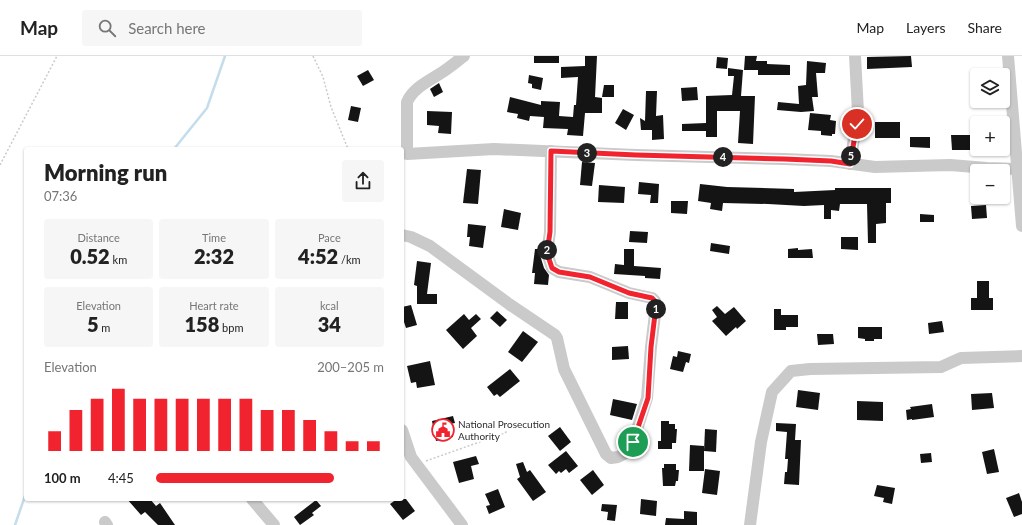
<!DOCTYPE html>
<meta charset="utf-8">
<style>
:root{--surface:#fff;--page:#f6f6f6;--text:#222;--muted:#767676;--line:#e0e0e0;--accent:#f0232e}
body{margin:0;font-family:Lato,sans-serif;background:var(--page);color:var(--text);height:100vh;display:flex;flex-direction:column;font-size:15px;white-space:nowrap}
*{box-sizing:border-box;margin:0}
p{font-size:13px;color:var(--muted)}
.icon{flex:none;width:22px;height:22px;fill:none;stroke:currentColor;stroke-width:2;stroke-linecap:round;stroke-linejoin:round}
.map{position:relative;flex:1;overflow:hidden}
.sheet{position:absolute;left:24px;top:91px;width:380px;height:354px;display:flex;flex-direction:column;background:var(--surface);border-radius:4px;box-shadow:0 1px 3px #0004}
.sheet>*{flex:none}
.tools{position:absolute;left:970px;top:12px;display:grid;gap:8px}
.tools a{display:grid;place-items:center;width:40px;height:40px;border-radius:4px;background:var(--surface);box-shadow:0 1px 3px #0004;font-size:20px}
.pin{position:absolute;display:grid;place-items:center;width:34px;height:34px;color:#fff;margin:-17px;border:2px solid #fff;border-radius:50%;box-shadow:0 1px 4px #0007}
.km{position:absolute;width:20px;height:20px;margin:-10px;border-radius:50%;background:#222;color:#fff;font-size:11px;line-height:20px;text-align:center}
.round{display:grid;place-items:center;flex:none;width:42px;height:42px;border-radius:4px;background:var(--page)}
.summary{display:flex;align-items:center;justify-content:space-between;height:68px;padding:0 20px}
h1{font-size:22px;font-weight:800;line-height:30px}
.stats{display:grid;grid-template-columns:repeat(3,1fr);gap:6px;height:68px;padding:4px 20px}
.stats div{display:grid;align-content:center;border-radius:4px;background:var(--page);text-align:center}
.stats b{font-size:20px;font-weight:800}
.stats small{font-size:11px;font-weight:400}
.stats p{font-size:11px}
.chart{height:112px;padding:8px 20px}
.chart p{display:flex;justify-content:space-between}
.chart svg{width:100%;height:72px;margin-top:4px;stroke:var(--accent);stroke-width:6}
ul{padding:0 20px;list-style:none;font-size:13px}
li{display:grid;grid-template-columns:64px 48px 1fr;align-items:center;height:30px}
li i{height:10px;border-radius:5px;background:var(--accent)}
header{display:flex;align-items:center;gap:24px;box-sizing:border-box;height:56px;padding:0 20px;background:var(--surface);border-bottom:1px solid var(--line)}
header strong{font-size:19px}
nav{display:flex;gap:22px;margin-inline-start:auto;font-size:14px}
.search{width:280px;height:36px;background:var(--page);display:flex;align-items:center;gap:10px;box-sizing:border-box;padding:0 14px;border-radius:4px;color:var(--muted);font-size:15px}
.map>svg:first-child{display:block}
</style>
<header>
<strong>Map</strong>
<div class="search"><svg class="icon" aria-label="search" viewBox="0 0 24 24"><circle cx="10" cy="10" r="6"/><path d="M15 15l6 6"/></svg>Search here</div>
<nav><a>Map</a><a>Layers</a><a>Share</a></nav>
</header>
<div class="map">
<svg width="1022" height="469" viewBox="0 0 1022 469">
<rect width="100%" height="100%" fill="#fff"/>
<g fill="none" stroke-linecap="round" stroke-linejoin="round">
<g stroke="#c4dded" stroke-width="2.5">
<path d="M174 93 207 52 225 0"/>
<path d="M15 469 26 437"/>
</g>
</g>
<g fill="#141414">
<rect x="534" y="0" width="25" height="7"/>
<path d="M585 0H597L595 41 602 42V57H585L583 80 567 79 568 73 543 72 544 61 530 60 529 65 517 62 518 58 507 56 510 41 541 49V45L560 46 559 60 573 61 574 49H576L578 21 561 22V11L585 10Z"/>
<path d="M745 0H757L756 5H767V8L790 9V19H758V14H744Z"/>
<path d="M911 0 912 11 867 13V1Z"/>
<path d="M717 1 728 2 727 13 716 12Z"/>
<path d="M807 5 826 7 825 17H816L818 41H812L814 55 801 56 777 54 778 46 799 48 798 30 806 29Z"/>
<path d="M728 12 743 14 741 40H755L753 88 738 87 740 55H717V81H706V75H682V68L706 67V40L732 39 734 20H728Z"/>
<path d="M368 14 374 24 363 30 357 20Z"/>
<path d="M529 19 543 22 541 34 532 32V28L528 27Z"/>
<path d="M439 27 443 36 434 41 430 33Z"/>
<path d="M604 29H614V41H602Z"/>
<path d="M697 31 698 44 682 45 681 32Z"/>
<path d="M646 35H657L656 60 663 59 664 83 652 84V74H641L640 62 645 65Z"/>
<path d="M351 50 361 52 358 66 348 64Z"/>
<path d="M623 53 634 59 626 74 615 67Z"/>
<path d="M427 55 452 56 451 78 438 77 439 70 427 69Z"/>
<path d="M810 57 831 59 830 64 836 65 835 78H832V80L821 79V75L808 74Z"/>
<rect x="875" y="66" width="25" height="16"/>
<path d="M951 79H971V94H952Z"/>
<path d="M910 81H930V92L910 91Z"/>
<path d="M582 106 595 107 592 130 580 129Z"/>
<path d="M467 113 481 114 478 148 463 147Z"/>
<path d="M639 126 659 128 658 147H650L651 139 638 138Z"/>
<path d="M700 128 727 131 794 133V136L835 134V132H891V147H886V167L876 168V187H868L867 148H840L839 155 831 154V163H824V149L804 150 768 148 723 147 722 155 710 153 711 147 698 145Z"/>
<path d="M599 129 625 131 624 147 598 146Z"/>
<path d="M671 145H688L687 158 671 157Z"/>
<path d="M986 149 987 162 972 163 971 150Z"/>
<path d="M504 153 521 157 518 174 501 171Z"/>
<path d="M920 158 934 159V166H920Z"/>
<path d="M468 168 486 170 483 192 469 190 470 181H467Z"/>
<path d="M630 175 648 176 647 187 629 186Z"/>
<path d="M841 181H858V194L841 193Z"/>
<path d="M711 187 730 190 729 198 710 195Z"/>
<path d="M798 192V194L812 193 813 202H788V193Z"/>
<path d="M535 193H540V199L544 212 549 219 548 229 534 228 535 217H532Z"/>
<path d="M624 193H634V210L661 212 660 223 645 222V220L614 218 615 208 624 209Z"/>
<path d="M417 205 431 207 427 238H437V248H417V230L414 229Z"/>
<path d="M977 225H989V242H993V254H971V242H977Z"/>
<path d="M616 246H628V263H615Z"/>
<path d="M411 249 417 269 406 272 402 260V251Z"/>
<path d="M717 250 725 258 734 251 746 265 737 273 736 271 726 280 712 265 717 261 712 254Z"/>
<path d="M774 253H781V259H798V271H786V274H774Z"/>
<path d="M497 255 507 264 500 271 490 262Z"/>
<path d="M464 258 469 264 476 258 481 263 471 272 477 280 463 293 446 274Z"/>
<path d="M942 265 944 276 929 278 928 267Z"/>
<path d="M858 271H882V283H874V285H865V283L858 282Z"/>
<path d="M523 275 538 286 522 306 508 296Z"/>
<path d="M817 278H833L834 288 818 289Z"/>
<path d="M628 290 629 303 612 304V291Z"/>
<path d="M678 295 691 298 689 307 686 306 683 316 670 313 673 300 677 301Z"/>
<path d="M430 305 435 329 417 332 416 326 411 327 407 310Z"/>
<path d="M510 313 520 325 500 341 497 338 494 340 487 331Z"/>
<path d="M798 334 820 337 818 354 796 351Z"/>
<path d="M992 337 994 352 972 354 971 338Z"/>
<path d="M613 343 637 348 632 364 610 359Z"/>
<path d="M857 345 883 346V365L857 364Z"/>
<path d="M932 348 934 361 912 364V363L907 364 906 354 911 353 910 351Z"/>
<path d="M453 360 455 367 450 368 453 381 436 385 432 365Z"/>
<path d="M661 365H669V368H675V373H677L676 387H672V393H658V385H661Z"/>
<path d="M776 367 796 368 795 384H801L799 429 784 428 785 416H787L788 403H785L787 376 776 375Z"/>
<path d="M560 371 571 386 560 395 548 380Z"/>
<path d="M705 373 717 374 716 396 704 395Z"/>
<path d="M690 389 704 390V415H689Z"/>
<path d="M994 393 999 416 987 418 982 396Z"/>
<path d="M566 395 578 410 569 417 566 413 561 417 559 415 556 418 548 409Z"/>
<path d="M931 397 932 406 921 407 920 398Z"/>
<path d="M476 400 479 408 471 410 474 423 459 427 453 406Z"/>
<path d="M523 406 527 416 530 414 546 436 533 445 517 423 520 421 516 408Z"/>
<path d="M664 408H676V414H679L678 425H676L675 430H663L662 412H664Z"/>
<path d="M705 413 720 415 717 439 702 437Z"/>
<path d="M593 414 604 429 592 439 580 424Z"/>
<path d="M877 429 895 432 892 448 883 446 884 442 874 440Z"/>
<path d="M498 433 505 451 489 458 486 450 490 449 485 438Z"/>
<path d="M1019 437 1022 446V458L1014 461 1006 442Z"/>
<path d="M127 443H150L156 450 160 447 175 469H158L145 456 141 459Z"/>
<path d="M397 443H406L415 455 403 464 390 448Z"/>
<path d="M641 443 657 445 656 460 640 458Z"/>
<path d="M316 444 321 450 312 457 314 459 300 469 294 461Z"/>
<path d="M602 448 617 449 615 465 607 464 608 456 601 455Z"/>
<path d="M684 455 697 456V469H665L666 462 684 463Z"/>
</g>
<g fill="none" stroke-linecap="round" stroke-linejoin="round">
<g stroke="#cacaca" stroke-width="1.5" stroke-dasharray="2 2" stroke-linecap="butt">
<path d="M313 0 323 21 331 51 348 93"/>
<path d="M0 109 57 0"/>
<path d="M426 405 505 377 507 375"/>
</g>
<g stroke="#cacaca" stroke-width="12">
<path d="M464 0C456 6 449 12 441 17 429 25 413 32 407 46V98L494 93 636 99 784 103 831 105 875 111 950 109 987 112 1017 113 1022 112"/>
<path d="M1008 0 1022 170"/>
<path d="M850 108 858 56 855 0"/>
<path d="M402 179 411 181 430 190 509 248 555 279 557 282 564 313 606 398 611 402 618 401 624 398 629 394 633 386 647 342 651 291 656 250 655 245 652 242 629 237 590 221 559 216 552 212 547 197 550 176 551 95"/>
<path d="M402 374 411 401 462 469"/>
<path d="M252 443 274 469"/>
<path d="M105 466 107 469"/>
<path d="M750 469 761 386 772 336 791 315 810 313 941 311 961 302 1022 300"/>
</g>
</g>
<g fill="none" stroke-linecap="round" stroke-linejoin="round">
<g stroke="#fff" stroke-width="8">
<path id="route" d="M633 386 648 342 651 291 656 250 655 245 652 242 629 237 590 221 559 216 552 212 547 197 550 176 551 95 636 99 784 103 831 105 850 108 857 68"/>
</g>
<use href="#route" stroke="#f0232e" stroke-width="5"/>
</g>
<defs>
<g id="civic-ring" transform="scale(1.15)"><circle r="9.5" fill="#fff" stroke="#f0232e" stroke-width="1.5"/><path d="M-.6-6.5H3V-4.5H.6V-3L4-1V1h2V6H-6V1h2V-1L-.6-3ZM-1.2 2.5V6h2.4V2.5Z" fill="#f0232e"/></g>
</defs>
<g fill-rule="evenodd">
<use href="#civic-ring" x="443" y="374"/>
</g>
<g text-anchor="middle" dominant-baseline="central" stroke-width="4" stroke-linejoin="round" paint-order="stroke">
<g font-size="10" fill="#2d2d2d" stroke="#fff" text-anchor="start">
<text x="458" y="368">National Prosecution<tspan x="458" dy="12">Authority</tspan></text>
</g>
</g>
</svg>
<div class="tools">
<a><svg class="icon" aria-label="layers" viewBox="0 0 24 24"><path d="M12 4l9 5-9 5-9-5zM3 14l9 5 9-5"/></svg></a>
<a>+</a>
<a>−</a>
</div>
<div class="pin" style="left:633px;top:386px;background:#1e9e55"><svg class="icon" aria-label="arrive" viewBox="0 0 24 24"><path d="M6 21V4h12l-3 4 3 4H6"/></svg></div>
<div class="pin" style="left:857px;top:68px;background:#d93025"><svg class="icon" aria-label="check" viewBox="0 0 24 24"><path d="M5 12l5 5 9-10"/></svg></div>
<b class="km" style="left:656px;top:253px">1</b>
<b class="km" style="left:547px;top:194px">2</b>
<b class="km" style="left:587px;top:97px">3</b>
<b class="km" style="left:723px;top:101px">4</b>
<b class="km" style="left:851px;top:100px">5</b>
<section class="sheet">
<div class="summary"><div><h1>Morning run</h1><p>07:36</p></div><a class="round"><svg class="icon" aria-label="share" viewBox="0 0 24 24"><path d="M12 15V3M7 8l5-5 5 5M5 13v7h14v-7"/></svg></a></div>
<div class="stats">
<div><p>Distance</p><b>0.52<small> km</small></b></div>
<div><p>Time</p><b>2:32</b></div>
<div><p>Pace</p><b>4:52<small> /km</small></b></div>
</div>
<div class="stats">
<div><p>Elevation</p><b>5<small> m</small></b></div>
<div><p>Heart rate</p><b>158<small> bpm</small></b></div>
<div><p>kcal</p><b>34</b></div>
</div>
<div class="chart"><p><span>Elevation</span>200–205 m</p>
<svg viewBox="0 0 160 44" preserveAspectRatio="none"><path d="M5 44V32M15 44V19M25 44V12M35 44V6M45 44V12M55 44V12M65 44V12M75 44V12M85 44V12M95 44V12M105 44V19M115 44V19M125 44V25M135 44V32M145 44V38M155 44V38"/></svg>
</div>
<ul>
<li><b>100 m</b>4:45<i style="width:78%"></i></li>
</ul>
</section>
</div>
